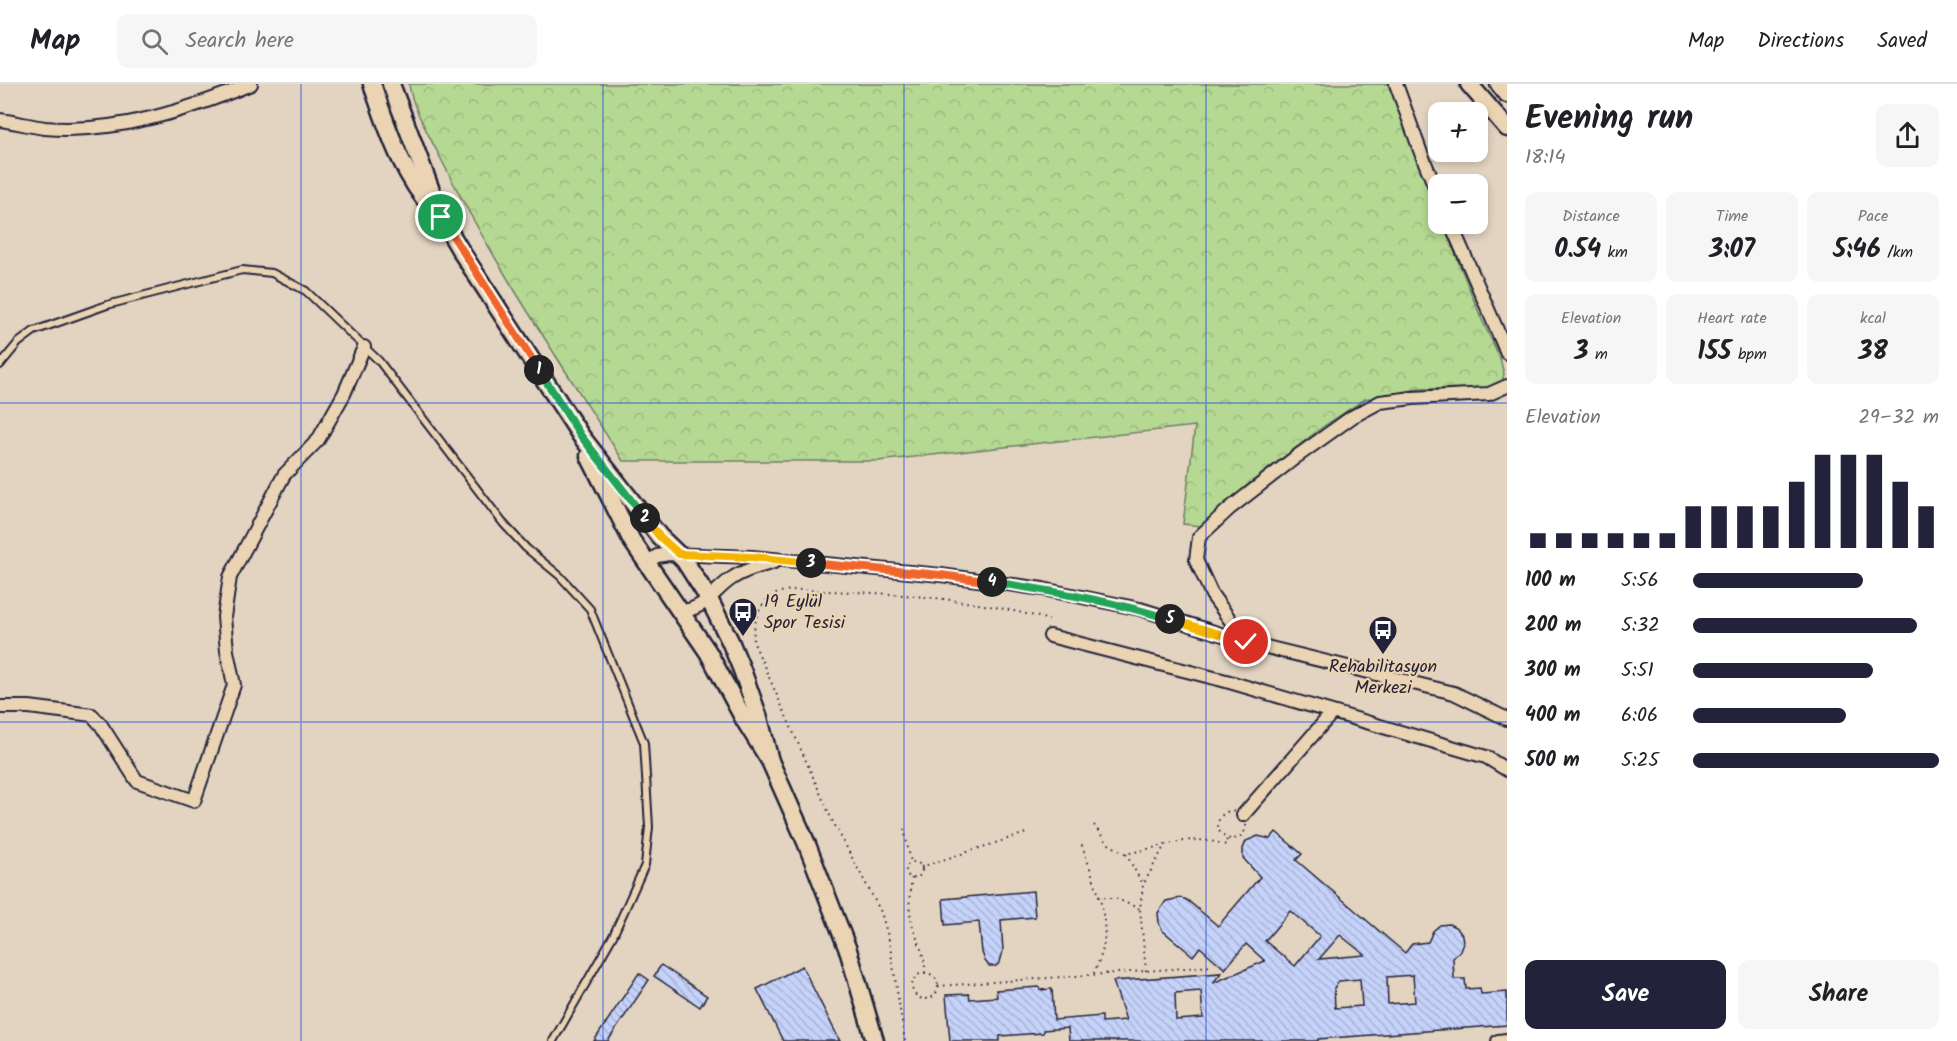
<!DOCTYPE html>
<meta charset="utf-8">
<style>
:root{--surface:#fff;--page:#f6f6f6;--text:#202124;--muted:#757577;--line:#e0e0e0;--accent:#22223b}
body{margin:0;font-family:Kalam,sans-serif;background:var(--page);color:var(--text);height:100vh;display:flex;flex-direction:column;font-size:22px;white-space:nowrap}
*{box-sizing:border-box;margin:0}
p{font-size:20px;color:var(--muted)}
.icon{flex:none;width:33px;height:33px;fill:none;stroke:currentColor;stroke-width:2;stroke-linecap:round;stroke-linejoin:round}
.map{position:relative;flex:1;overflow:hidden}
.details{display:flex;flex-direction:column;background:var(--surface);width:450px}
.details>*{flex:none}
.fabs{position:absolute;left:1428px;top:18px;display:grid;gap:12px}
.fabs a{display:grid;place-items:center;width:60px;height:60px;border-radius:12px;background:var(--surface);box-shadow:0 3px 9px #0003;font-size:30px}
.pin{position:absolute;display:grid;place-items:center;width:51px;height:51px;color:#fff;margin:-26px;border:3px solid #fff;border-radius:50%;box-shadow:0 2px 6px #0007}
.km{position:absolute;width:30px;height:30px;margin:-15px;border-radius:50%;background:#222;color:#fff;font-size:16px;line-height:30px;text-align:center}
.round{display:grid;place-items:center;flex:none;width:63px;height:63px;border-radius:12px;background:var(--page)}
.headline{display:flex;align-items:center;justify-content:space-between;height:102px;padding:0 18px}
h1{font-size:33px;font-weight:600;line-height:45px}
.metrics{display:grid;grid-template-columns:repeat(3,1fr);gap:9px;height:102px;padding:6px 18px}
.metrics div{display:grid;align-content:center;border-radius:12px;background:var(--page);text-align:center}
.metrics b{font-size:26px;font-weight:600}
.metrics small{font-size:16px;font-weight:400}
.metrics p{font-size:16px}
.chart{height:168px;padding:12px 18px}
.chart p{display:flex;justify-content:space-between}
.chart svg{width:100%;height:108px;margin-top:6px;stroke:var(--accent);stroke-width:6}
.cta{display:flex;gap:12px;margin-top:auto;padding:12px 18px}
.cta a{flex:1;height:69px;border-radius:12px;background:var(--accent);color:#fff;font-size:24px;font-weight:600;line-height:69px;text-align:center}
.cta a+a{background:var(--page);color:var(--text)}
ul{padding:0 18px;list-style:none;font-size:20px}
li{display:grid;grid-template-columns:96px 72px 1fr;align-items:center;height:45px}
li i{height:15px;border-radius:8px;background:var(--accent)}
header{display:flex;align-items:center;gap:36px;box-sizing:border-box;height:84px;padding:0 30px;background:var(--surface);border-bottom:2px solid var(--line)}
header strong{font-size:28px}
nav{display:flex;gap:33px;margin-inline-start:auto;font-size:21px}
.search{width:420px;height:54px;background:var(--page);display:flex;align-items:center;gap:15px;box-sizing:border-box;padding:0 21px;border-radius:12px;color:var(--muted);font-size:22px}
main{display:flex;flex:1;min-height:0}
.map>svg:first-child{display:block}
</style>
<header>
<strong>Map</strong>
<div class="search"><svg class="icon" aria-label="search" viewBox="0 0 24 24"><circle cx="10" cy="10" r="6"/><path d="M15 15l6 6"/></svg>Search here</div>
<nav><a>Map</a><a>Directions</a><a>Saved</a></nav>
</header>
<main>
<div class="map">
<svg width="1507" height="957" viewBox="0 0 1507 957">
<defs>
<pattern id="forest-crowns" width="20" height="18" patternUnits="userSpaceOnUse" patternTransform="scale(1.5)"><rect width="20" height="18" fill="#b5d892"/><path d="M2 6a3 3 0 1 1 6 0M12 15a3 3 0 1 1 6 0" fill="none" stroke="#9bb97f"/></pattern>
<pattern id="building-back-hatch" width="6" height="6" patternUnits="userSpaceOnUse" patternTransform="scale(1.5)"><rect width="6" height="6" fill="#c5d2f9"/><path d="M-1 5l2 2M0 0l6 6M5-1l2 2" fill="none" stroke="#a9b4d6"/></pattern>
</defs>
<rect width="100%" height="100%" fill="#e3d4c1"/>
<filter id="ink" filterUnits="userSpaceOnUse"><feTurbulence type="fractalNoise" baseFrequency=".0167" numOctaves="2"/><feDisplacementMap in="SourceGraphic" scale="12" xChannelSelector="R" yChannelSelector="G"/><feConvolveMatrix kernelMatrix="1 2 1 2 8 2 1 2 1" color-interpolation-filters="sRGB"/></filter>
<g filter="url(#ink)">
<path fill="url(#forest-crowns)" stroke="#6c7d66" stroke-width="1.5" d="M409 0H1389L1438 127V140H1443L1482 236 1500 274 1504 290 1502 300 1490 304 1418 305 1365 315 1324 342 1246 402 1201 442 1183 440 1195 342 878 377H623C560 277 492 178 439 71 429 51 411 21 409 0Z"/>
<g fill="url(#building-back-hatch)" stroke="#22223b" stroke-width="1.5" fill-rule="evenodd">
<path d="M1276 748 1302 770 1296 776 1405 869 1412 860 1428 858 1433 847 1440 841 1449 840 1457 844 1462 851 1463 859 1460 867 1453 874 1454 895H1465L1466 905 1480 904 1481 910 1507 908V941L1318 955V957H1069L1068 944 1043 946V949L1000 952V957H950L946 911 969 910 970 915 997 913 996 906 1039 903 1040 906 1052 905 1054 936 1102 932V938L1126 936 1113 897 1221 889 1213 899 1265 877 1246 860 1225 885 1200 863 1193 872 1162 846 1159 839 1158 829 1166 817 1181 814 1187 816 1218 842 1260 793 1243 774V765L1246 757 1258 752 1270 755ZM1290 827 1320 852 1295 882 1265 857ZM1340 851 1365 871 1319 875ZM1413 891 1415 918 1388 920 1387 893ZM1360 895 1362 922 1335 924 1334 904 1339 897ZM1201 907 1203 934 1176 936 1175 909Z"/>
<path d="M1033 807 1035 833 1001 836 1003 867 1000 878 996 882H989L985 877 982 868 979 838 945 841 943 815Z"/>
<path d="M661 881 707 912 700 923 654 892Z"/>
<path d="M802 882 840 957H783L757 905Z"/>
<path d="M639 889 649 896 608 957H594Z"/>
</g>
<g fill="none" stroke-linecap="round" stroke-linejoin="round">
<g stroke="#22223b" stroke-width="10">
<path id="service" d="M0 281 18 259 34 247 107 221 242 186 272 189 306 207 379 277 503 439 526 464 560 492 590 525 644 659 649 743 645 781 613 852 553 957"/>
</g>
<g stroke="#22223b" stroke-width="16">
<g id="minor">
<path d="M1396 0 1421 69 1438 110"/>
<path d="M0 36C15 38 30 42 45 44 115 50 188 26 251 0"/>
<path d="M1451 140 1507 269"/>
<path d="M646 479 657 472 669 470 752 473 941 491 1043 505 1140 525 1246 558 1454 609 1507 635"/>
<path d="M679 527C705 527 714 505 734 493 746 485 761 482 774 478"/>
<path d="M1050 552 1226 597 1486 673 1507 686"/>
<path d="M1246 558 1212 511 1196 476 1199 453 1229 425 1296 373 1352 333 1380 318 1413 314 1489 310 1507 302"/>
<path d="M0 623H29L92 631 101 641 137 697 194 717 234 601 227 567 224 533 230 493 284 391 318 356 344 310 364 263"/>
<path d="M1243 731 1332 629"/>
<path d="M1498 957 1507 956"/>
</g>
</g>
<g stroke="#22223b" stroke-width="21">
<g id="secondary">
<path d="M372 0C387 43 402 92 434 126"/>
<path d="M391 0 441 133 462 169 581 352 659 452 684 476 709 515 730 557 742 586 759 634 770 677"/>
<path d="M1469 0 1507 44"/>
<path d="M1499 0 1507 10"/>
<path d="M589 372 632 457 708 568 745 637 770 677 806 758 848 866 875 957"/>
</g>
</g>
<g stroke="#22223b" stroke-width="2" stroke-dasharray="1.5 4.5" stroke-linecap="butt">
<circle cx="1232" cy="741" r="14"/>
<path d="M1094 741 1107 759 1126 770 1165 761"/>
<path d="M904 745 911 778"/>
<path d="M1082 761C1092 792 1110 831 1103 864 1101 873 1097 882 1093 891"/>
<path d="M1126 770 1143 801"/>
<circle cx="914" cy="786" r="8"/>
<path d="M921 783 1029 748"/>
<path d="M912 794C909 811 908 826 913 843 918 859 926 872 925 890"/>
<path d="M1098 812 1117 815 1140 825"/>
<path d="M1146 887 1140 825 1143 801 1165 761C1186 755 1205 754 1226 761L1227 754"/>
<circle cx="925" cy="902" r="13"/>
<path d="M938 902 1213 882"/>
<path d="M905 957 889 856 881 828 832 736 753 557C754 539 757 519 776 510 790 503 810 507 825 507 900 509 977 515 1049 536"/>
</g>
<use href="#service" stroke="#ead4b3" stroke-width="6"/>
<use href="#minor" stroke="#ead4b3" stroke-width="12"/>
<use href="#secondary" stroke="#ead4b3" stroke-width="16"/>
</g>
</g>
<g fill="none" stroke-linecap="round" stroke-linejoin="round" filter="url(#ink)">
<g stroke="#fff" stroke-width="12">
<path id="split-1" d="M441 133 539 286"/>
</g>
<g stroke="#fff" stroke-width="12">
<path id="split-2" d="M539 286 581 352 645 434"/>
</g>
<g stroke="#fff" stroke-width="12">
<path id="split-3" d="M645 434 659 452 679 470 752 473 811 479"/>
</g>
<g stroke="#fff" stroke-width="12">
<path id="split-4" d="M811 479 941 491 992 498"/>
</g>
<g stroke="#fff" stroke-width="12">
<path id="split-5" d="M992 498C1052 507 1112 517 1170 535"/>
</g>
<g stroke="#fff" stroke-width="12">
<path id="split-6" d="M1170 535 1246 558"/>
</g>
<use href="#split-1" stroke="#f0652b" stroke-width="8"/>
<use href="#split-2" stroke="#22a559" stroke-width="8"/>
<use href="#split-3" stroke="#f5b400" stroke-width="8"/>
<use href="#split-4" stroke="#f0652b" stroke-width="8"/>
<use href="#split-5" stroke="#22a559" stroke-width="8"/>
<use href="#split-6" stroke="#f5b400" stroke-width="8"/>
</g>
<path fill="none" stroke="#1d4ed8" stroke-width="1.5" stroke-opacity="0.55" d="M301 0V957M603 0V957M904 0V957M1206 0V957M0 319H1507M0 638H1507"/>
<defs>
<g id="bus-pin" transform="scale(1.5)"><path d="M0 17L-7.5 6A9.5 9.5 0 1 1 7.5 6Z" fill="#22223b" stroke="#ead4b3"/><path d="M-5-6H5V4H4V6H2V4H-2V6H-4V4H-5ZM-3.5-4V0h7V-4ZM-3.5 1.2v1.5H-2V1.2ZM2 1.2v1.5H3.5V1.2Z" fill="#fff"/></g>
</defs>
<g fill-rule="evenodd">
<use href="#bus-pin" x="743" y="528"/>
<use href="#bus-pin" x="1383" y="546"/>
</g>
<g text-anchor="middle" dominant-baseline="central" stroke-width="4.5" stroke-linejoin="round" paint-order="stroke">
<g font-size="18" fill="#22223b" stroke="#ead4b3" text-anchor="start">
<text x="764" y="518">19 Eylül<tspan x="764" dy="21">Spor Tesisi</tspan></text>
<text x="1383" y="583" text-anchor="middle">Rehabilitasyon<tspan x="1383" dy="21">Merkezi</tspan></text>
</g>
</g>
</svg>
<div class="fabs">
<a>+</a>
<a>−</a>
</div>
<div class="pin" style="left:441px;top:133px;background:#1e9e55"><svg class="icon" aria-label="arrive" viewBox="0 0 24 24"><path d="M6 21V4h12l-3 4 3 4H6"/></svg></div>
<div class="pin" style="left:1246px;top:558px;background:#d93025"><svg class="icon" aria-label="check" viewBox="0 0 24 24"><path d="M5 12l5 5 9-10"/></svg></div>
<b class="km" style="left:539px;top:286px">1</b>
<b class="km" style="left:645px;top:434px">2</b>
<b class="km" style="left:811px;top:479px">3</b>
<b class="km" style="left:992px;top:498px">4</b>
<b class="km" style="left:1170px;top:535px">5</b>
</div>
<section class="details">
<div class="headline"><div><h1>Evening run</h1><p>18:14</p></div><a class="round"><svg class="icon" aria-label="share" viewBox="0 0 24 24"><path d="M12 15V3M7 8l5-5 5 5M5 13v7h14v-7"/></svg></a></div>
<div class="metrics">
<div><p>Distance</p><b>0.54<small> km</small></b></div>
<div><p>Time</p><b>3:07</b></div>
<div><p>Pace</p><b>5:46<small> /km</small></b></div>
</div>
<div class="metrics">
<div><p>Elevation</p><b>3<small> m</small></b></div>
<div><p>Heart rate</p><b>155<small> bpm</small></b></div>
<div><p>kcal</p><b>38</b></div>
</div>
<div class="chart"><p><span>Elevation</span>29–32 m</p>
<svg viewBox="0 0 160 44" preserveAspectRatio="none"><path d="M5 44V38M15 44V38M25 44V38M35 44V38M45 44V38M55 44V38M65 44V27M75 44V27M85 44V27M95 44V27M105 44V17M115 44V6M125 44V6M135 44V6M145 44V17M155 44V27"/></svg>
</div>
<ul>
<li><b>100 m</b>5:56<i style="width:69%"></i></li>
<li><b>200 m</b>5:32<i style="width:91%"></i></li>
<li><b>300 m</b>5:51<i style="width:73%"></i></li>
<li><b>400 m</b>6:06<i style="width:62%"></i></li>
<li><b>500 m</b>5:25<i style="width:100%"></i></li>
</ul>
<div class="cta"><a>Save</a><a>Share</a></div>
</section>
</main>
